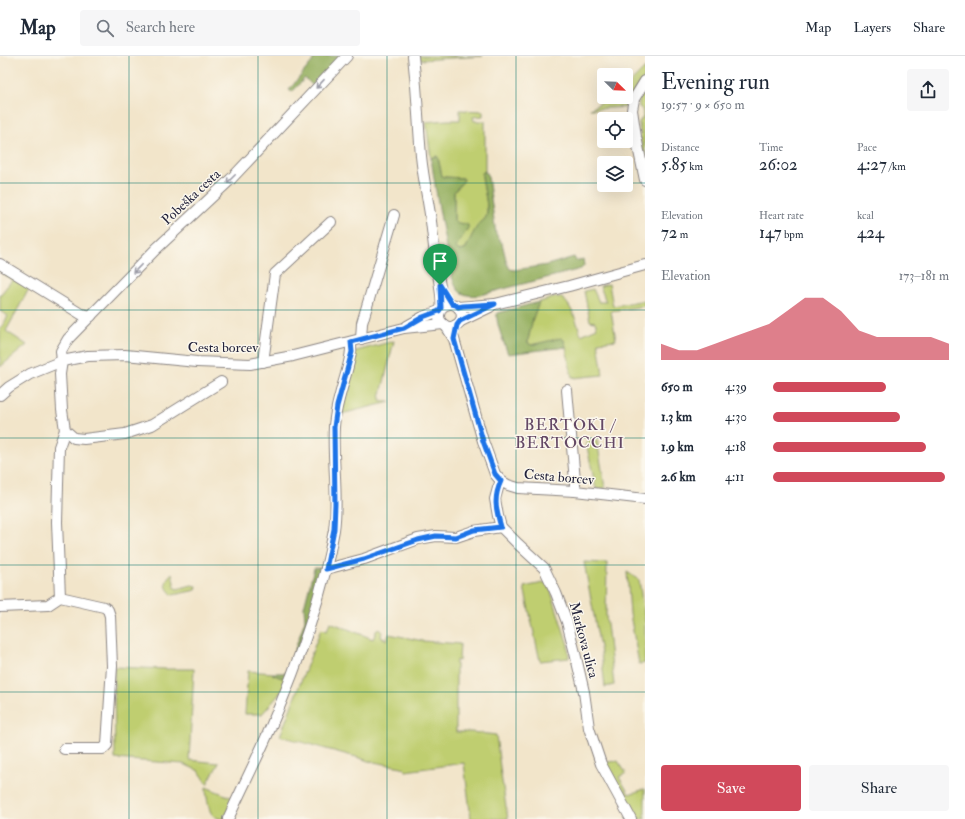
<!DOCTYPE html>
<meta charset="utf-8">
<style>
:root{--surface:#fff;--page:#f6f6f7;--text:#1f2937;--muted:#747a83;--line:#e0e1e3;--accent:#d1495b}
body{margin:0;font-family:"IM FELL Double Pica",serif;background:var(--page);color:var(--text);height:100vh;display:flex;flex-direction:column;font-size:15px;white-space:nowrap}
*{box-sizing:border-box;margin:0}
p{font-size:13px;color:var(--muted)}
.icon{flex:none;width:22px;height:22px;fill:none;stroke:currentColor;stroke-width:2;stroke-linecap:round;stroke-linejoin:round}
.map{position:relative;flex:1;overflow:hidden}
.panel{display:flex;flex-direction:column;background:var(--surface);width:320px}
.panel>*{flex:none}
.needle{width:26px;rotate:113deg}
.fabs{position:absolute;left:597px;top:12px;display:grid;gap:8px}
.fabs a{display:grid;place-items:center;width:36px;height:36px;border-radius:4px;background:var(--surface);box-shadow:0 4px 16px #0002;font-size:20px}
.pin{position:absolute;display:grid;place-items:center;width:34px;height:34px;color:#fff;margin:-41px -17px;border-radius:50% 50% 50% 0;rotate:-45deg;box-shadow:0 0 4px #0007}
.pin .icon{rotate:45deg}
.round{display:grid;place-items:center;flex:none;width:42px;height:42px;border-radius:4px;background:var(--page)}
.headline{display:flex;align-items:center;justify-content:space-between;height:68px;padding:0 16px}
h1{font-size:22px;font-weight:600;line-height:30px}
.stats{display:grid;grid-template-columns:repeat(3,1fr);gap:6px;height:68px;padding:4px 16px}
.stats div{display:grid;align-content:center}
.stats b{font-size:17px;font-weight:600}
.stats small{font-size:11px;font-weight:400}
.stats p{font-size:11px}
.chart{height:112px;padding:8px 16px}
.chart p{display:flex;justify-content:space-between}
.chart svg{width:100%;height:72px;margin-top:4px;fill:var(--accent);opacity:.7}
.button{display:flex;gap:8px;margin-top:auto;padding:8px 16px}
.button a{flex:1;height:46px;border-radius:4px;background:var(--accent);color:#fff;font-size:16px;font-weight:600;line-height:46px;text-align:center}
.button a+a{background:var(--page);color:var(--text)}
ul{padding:0 16px;list-style:none;font-size:13px}
li{display:grid;grid-template-columns:64px 48px 1fr;align-items:center;height:30px}
li i{height:10px;border-radius:5px;background:var(--accent)}
header{display:flex;align-items:center;gap:24px;box-sizing:border-box;height:56px;padding:0 20px;background:var(--surface);border-bottom:1px solid var(--line)}
header strong{font-size:19px}
nav{display:flex;gap:22px;margin-inline-start:auto;font-size:14px}
.search{width:280px;height:36px;background:var(--page);display:flex;align-items:center;gap:10px;box-sizing:border-box;padding:0 14px;border-radius:4px;color:var(--muted);font-size:15px}
main{display:flex;flex:1;min-height:0}
.map>svg:first-child{display:block}
</style>
<header>
<strong>Map</strong>
<div class="search"><svg class="icon" aria-label="search" viewBox="0 0 24 24"><circle cx="10" cy="10" r="6"/><path d="M15 15l6 6"/></svg>Search here</div>
<nav><a>Map</a><a>Layers</a><a>Share</a></nav>
</header>
<main>
<div class="map">
<svg width="645" height="763" viewBox="0 0 645 763">
<rect width="100%" height="100%" fill="#fbf7ec"/>
<filter id="ink" filterUnits="userSpaceOnUse"><feTurbulence type="fractalNoise" baseFrequency=".025" numOctaves="2"/><feDisplacementMap in="SourceGraphic" scale="8" xChannelSelector="R" yChannelSelector="G"/><feConvolveMatrix kernelMatrix="1 2 1 2 8 2 1 2 1" color-interpolation-filters="sRGB"/></filter>
<filter id="wash" filterUnits="userSpaceOnUse"><feTurbulence type="fractalNoise" baseFrequency=".012" numOctaves="4" result="noise"/><feDisplacementMap in="SourceGraphic" scale="16" xChannelSelector="R" yChannelSelector="G"/><feGaussianBlur stdDeviation="0.9" result="paint"/><feColorMatrix in="noise" values="0 0 0 0 0 0 0 0 0 0 0 0 0 0 0 0 0 1.4 0 .05"/><feComposite in="paint" operator="in"/></filter>
<g filter="url(#wash)">
<rect width="100%" height="100%" fill="#f2e5ca"/>
<g fill="#bfce70" stroke="#707856">
<path d="M419 0H483L420 4Z"/>
<path d="M645 12V20L629 51 590 53 611 41H626V31Z"/>
<path d="M645 31V110L642 96 639 66 643 61 642 53 639 51C638 43 641 38 645 31Z"/>
<path d="M460 54 483 55V60L473 61 474 65H485V115L482 117C482 130 488 144 487 157 486 164 482 165 478 170 473 177 469 186 465 194L460 195 455 192 467 172 468 170 466 168 456 167 454 165V136L464 124 463 122 444 121 442 120 438 102 437 100 431 102 426 66 447 64H460Z"/>
<path d="M0 212 31 229 6 275 27 289 0 311V271L1 272 8 260 0 255V238H1L12 224 0 215Z"/>
<path d="M609 228 613 250 645 244V250L611 255 616 284 598 286 603 319 572 322 566 291 564 284 561 283 531 289 528 287V284L533 262 539 246C544 245 554 241 558 241 570 242 578 270 581 279L597 272 595 266 590 265 584 235 593 233 599 246H606L600 230Z"/>
<path d="M394 285 380 342V344L390 346 341 358 339 357 356 295Z"/>
<path d="M592 383 597 384 605 432 596 433 586 386Z"/>
<path d="M584 506 607 507 606 559 614 629 605 631 601 597Z"/>
<path d="M627 516 639 524 645 565V607L639 608 630 558Z"/>
<path d="M172 517 175 532 177 533 192 529 197 530 196 534 173 539C164 532 164 524 172 517Z"/>
<path d="M548 526 568 589 569 602 540 605 524 531Z"/>
<path d="M330 566 373 583 377 573 382 575 381 581 387 584 389 578 423 585 460 588 459 605 456 604V676H471L496 679 501 719 508 763H471L464 707 406 715 402 711 368 705 360 702 330 694 280 680 321 573 327 575Z"/>
<path d="M114 611 167 613H194L189 704 219 707 207 728 206 727 203 721 199 715 184 708 115 703Z"/>
<path d="M248 615 273 617V618L274 619 288 624 283 634 262 658H245Z"/>
<path d="M618 705 626 717 619 721 629 738 645 733V763H635L606 709 608 706Z"/>
<path d="M206 731 233 742 225 763C213 763 210 758 208 747 207 742 206 737 206 731Z"/>
</g>
<g fill="#97b162" stroke="#5c6a4e">
<path d="M315 0H341L313 30 305 22 292 36 289 34 312 6Z"/>
<path d="M437 100 438 102 442 120 444 121 463 122 464 124 454 136V164L456 167 466 168 468 169V172L455 192 460 195 465 194C469 186 473 176 478 169 482 165 486 164 487 157 488 144 482 130 482 117L485 115 488 121 496 178 502 187 507 208 510 213 514 214 547 209 574 201 576 205 583 203 584 210 581 213 480 239C474 240 464 240 459 235 450 227 445 183 442 169 438 147 434 124 431 102Z"/>
<path d="M539 246 533 262 528 284V287L531 289 561 282 564 284 566 291 508 298C505 289 495 266 497 257Z"/>
<path d="M314 512H321V524L288 624 274 619H273V617H287L305 564 304 551Z"/>
</g>
</g>
<g filter="url(#ink)">
<g fill="none" stroke-linecap="round" stroke-linejoin="round">
<g stroke="#8a8482" stroke-width="12">
<g id="minor">
<path d="M413 0C414 10 415 20 416 30 418 54 419 77 421 100 423 120 427 139 430 158 433 178 434 198 438 218 439 225 443 245 441 252 441 255 439 256 439 260 439 263 440 266 443 268 446 271 450 272 454 270 471 264 457 238 441 252"/>
<path d="M645 25 634 43 632 54 636 81 645 124"/>
<path d="M0 208 81 258 91 260"/>
<path d="M459 251 495 248 569 230 645 209"/>
<path d="M461 265 490 251"/>
<path d="M407 270 423 261 439 255"/>
<path d="M446 270 454 283 483 385 495 418 501 425 508 429 518 432 575 435 645 443"/>
<path d="M361 283 362 267 394 159"/>
<path d="M263 306 275 218 331 166"/>
<path d="M221 326 152 369 125 378 84 383 74 382 65 374 62 354 60 318 62 305 61 295 68 283 156 193 231 123 347 0"/>
<path d="M567 334 575 425V435"/>
<path d="M0 339 9 331 30 318 62 305 88 300 125 299 197 306 250 308 293 300 404 272 443 268"/>
<path d="M501 425 498 432 495 443 498 460 501 471 518 488 544 512 556 537 567 566 575 597 584 636 589 672 601 708 631 763"/>
<path d="M326 513 364 503 418 483 436 480 456 481 474 475 501 471"/>
<path d="M60 541 57 466 59 391 65 374"/>
<path d="M0 551 48 549 60 541 104 551 108 554 110 560 112 610 107 689 103 693H64"/>
<path d="M228 763C241 734 256 705 269 675 297 611 322 544 334 474 339 440 332 405 334 371 335 353 341 336 346 318 349 306 352 299 351 286"/>
</g>
</g>
<use href="#minor" stroke="#fff" stroke-width="10"/>
</g>
<defs><path id="oneway-shaft" d="M-6 0H5M1.5-3L5.5 0L1.5 3" fill="none" stroke-width="1.6" stroke-linecap="round" stroke-linejoin="round"/></defs>
<g stroke="#9c9ca7">
<use href="#oneway-shaft" transform="translate(320 28) rotate(133)"/>
<use href="#oneway-shaft" transform="translate(231 123) rotate(135)"/>
<use href="#oneway-shaft" transform="translate(137 213) rotate(134)"/>
</g>
</g>
<g fill="none" stroke-linecap="round" stroke-linejoin="round" filter="url(#ink)">
<g stroke="#fff" stroke-width="8">
<path id="route" d="M440 229 452 248 456 249 458 251 463 250 495 248 460 265 457 269 454 283 483 385 495 418 501 425C493 442 496 454 501 471L474 474 456 481 436 480 418 484 364 503 326 513 334 473 335 448 334 371 337 350 352 296 351 286 404 272 423 261 439 255 441 252Z"/>
</g>
<use href="#route" stroke="#1a73e8" stroke-width="5"/>
</g>
<path fill="none" stroke="#0f766e" stroke-width="1" stroke-opacity="0.55" d="M129 0V763M258 0V763M387 0V763M516 0V763M0 127H604M626 127H645M0 254H645M0 382H645M0 509H645M0 636H645"/>
<g text-anchor="middle" dominant-baseline="central" stroke-width="3" stroke-linejoin="round" paint-order="stroke">
<g font-size="14" fill="#22223b" stroke="#fbf7ec">
<text transform="translate(191 141) rotate(-43)">Pobeška cesta</text>
<text x="223" y="291">Cesta borcev</text>
<text transform="translate(559 421) rotate(5)">Cesta borcev</text>
<text transform="translate(584 584) rotate(75)">Markova ulica</text>
</g>
<g font-size="16" letter-spacing="1" fill="#644865" stroke="#fbf7ec">
<text x="570" y="369">BERTOKI /<tspan x="570" dy="18">BERTOCCHI</tspan></text>
</g>
</g>
</svg>
<div class="fabs">
<a><svg class="needle" viewBox="-14 -14 28 28"><path d="M0-13l5 13h-10z" fill="#e53935"/><path d="M0 13l5-13h-10z" fill="#747a83"/></svg></a>
<a><svg class="icon" aria-label="locate" viewBox="0 0 24 24"><circle cx="12" cy="12" r="6"/><path d="M12 2v4M12 18v4M2 12h4M18 12h4"/></svg></a>
<a><svg class="icon" aria-label="layers" viewBox="0 0 24 24"><path d="M12 4l9 5-9 5-9-5zM3 14l9 5 9-5"/></svg></a>
</div>
<div class="pin" style="left:440px;top:229px;background:#1e9e55"><svg class="icon" aria-label="arrive" viewBox="0 0 24 24"><path d="M6 21V4h12l-3 4 3 4H6"/></svg></div>
</div>
<section class="panel">
<div class="headline"><div><h1>Evening run</h1><p>19:57 · 9 × 650 m</p></div><a class="round"><svg class="icon" aria-label="share" viewBox="0 0 24 24"><path d="M12 15V3M7 8l5-5 5 5M5 13v7h14v-7"/></svg></a></div>
<div class="stats">
<div><p>Distance</p><b>5.85<small> km</small></b></div>
<div><p>Time</p><b>26:02</b></div>
<div><p>Pace</p><b>4:27<small> /km</small></b></div>
</div>
<div class="stats">
<div><p>Elevation</p><b>72<small> m</small></b></div>
<div><p>Heart rate</p><b>147<small> bpm</small></b></div>
<div><p>kcal</p><b>424</b></div>
</div>
<div class="chart"><p><span>Elevation</span>173–181 m</p>
<svg viewBox="0 0 160 44" preserveAspectRatio="none"><path d="M0 44V34L10 38L20 38L30 34L40 30L50 26L60 22L70 14L80 6L90 6L100 14L110 26L120 30L130 30L140 30L150 30L160 34V44z"/></svg>
</div>
<ul>
<li><b>650 m</b>4:39<i style="width:64%"></i></li>
<li><b>1.3 km</b>4:30<i style="width:72%"></i></li>
<li><b>1.9 km</b>4:18<i style="width:87%"></i></li>
<li><b>2.6 km</b>4:11<i style="width:98%"></i></li>
</ul>
<div class="button"><a>Save</a><a>Share</a></div>
</section>
</main>
